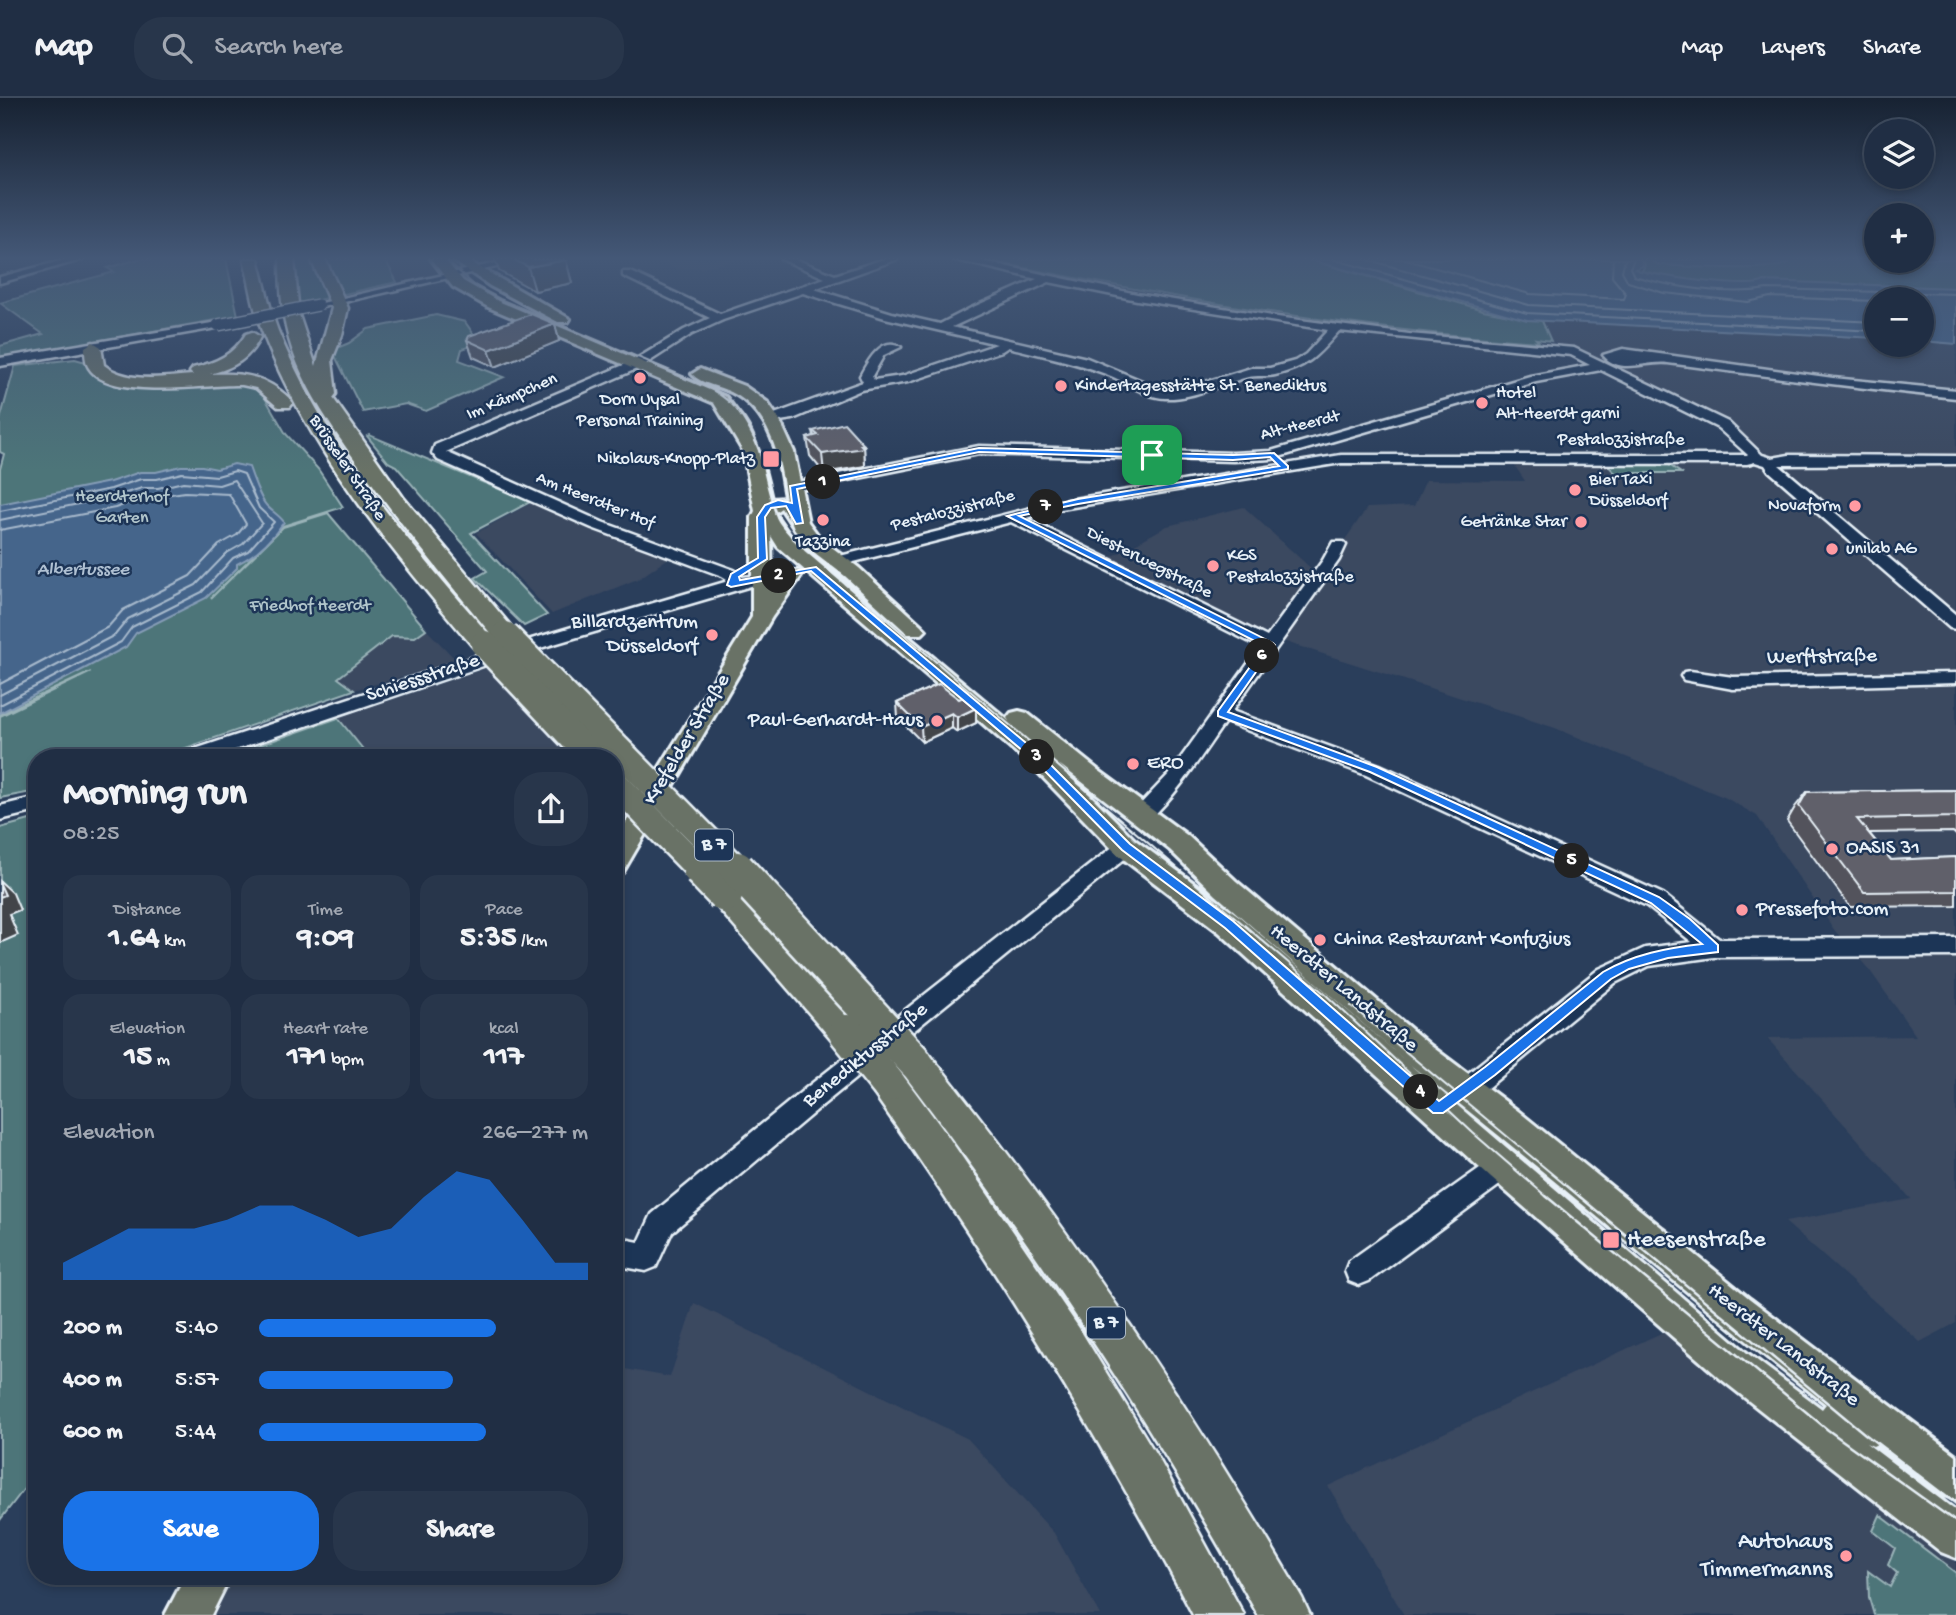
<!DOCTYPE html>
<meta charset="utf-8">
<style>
:root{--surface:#202e44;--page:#28364b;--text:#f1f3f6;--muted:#a2a8b2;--line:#3d4a5d;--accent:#1a73e8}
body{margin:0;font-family:"Gochi Hand",sans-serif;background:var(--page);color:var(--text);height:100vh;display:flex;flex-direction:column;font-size:26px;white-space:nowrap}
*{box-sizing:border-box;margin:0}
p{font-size:23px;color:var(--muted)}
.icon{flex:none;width:38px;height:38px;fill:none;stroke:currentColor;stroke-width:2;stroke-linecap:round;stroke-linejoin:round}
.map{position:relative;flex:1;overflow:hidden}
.sheet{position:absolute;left:28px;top:651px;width:595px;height:836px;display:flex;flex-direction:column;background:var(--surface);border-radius:28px;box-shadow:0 4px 10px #0003,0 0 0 2px var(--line)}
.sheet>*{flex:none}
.controls{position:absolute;left:1864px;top:21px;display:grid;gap:14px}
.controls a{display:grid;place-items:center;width:70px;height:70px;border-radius:50%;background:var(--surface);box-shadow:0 4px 10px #0003,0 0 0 2px var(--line);font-size:35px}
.pin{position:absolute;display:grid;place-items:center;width:60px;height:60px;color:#fff;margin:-30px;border-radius:14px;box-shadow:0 4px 10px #0006}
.km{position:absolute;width:35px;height:35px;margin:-18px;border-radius:50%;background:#222;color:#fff;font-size:19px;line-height:35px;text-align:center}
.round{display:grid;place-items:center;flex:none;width:74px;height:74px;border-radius:28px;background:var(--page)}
.head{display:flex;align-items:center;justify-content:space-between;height:119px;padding:0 35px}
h1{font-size:38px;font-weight:700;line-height:52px}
.stats{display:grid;grid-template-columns:repeat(3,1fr);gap:10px;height:119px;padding:7px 35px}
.stats div{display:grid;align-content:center;border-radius:18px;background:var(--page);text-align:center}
.stats b{font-size:30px;font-weight:700}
.stats small{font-size:19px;font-weight:400}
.stats p{font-size:19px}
.chart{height:196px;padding:14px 35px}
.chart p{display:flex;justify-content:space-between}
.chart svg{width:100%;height:126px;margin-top:7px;fill:var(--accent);opacity:.7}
.action{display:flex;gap:14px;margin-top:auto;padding:14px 35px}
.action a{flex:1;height:80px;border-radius:28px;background:var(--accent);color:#fff;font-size:28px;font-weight:700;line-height:80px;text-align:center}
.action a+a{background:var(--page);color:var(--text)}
ul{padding:0 35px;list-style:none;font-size:23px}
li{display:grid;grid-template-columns:112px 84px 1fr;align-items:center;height:52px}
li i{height:18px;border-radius:9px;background:var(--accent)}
header{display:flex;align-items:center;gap:42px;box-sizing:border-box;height:98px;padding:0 35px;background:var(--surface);border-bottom:2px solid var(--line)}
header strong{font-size:33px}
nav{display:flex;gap:38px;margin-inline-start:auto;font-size:24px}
.search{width:490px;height:63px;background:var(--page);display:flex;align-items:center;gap:18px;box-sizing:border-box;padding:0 24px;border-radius:28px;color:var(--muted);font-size:26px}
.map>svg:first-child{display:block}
</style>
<header>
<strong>Map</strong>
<div class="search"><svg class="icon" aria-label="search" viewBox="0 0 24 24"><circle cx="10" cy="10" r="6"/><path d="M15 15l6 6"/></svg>Search here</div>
<nav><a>Map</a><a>Layers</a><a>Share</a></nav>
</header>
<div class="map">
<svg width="1956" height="1517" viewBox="0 0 1956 1517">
<rect width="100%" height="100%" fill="#2a3e5b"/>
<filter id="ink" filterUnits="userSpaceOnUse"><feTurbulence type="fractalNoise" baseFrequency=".0143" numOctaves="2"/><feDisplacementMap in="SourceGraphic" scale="14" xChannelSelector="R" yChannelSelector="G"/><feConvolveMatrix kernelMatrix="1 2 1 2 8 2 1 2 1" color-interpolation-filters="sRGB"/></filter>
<g filter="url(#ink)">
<g fill="#3a4860">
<path d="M395 161H428L438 173 437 177 397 184 386 162Z"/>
<path d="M650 161H739L703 170 677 171Z"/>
<path d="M1542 223 1876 240V247H1922V243L1956 246V1225L1920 1244 1785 1124 1911 1101 1767 940 1916 938 1866 867 1835 833 1757 718 1726 700 1555 630 1276 541 1367 410 1414 408 1426 382 1525 383 1510 361H1765L1724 326 1551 243Z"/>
<path d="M539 401 676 455 640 480 552 516 476 435Z"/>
<path d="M1244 409 1315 474 1269 534H1251L1106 462 1167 428Z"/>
<path d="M426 531 458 564 354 592 338 580 392 538 415 539Z"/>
<path d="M487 570 572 660H370L338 620Z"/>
<path d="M694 1205 968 1341 1054 1435 1100 1517H210L231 1479H614V1269L670 1279Z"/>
<path d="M1672 1230 1956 1465V1517H1404L1328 1388Z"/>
</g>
<g fill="#4d7579" stroke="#9ab3b8" stroke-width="2">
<path d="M139 161H226L238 218 0 260V248L43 236 0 205 114 174 107 170Z"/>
<path d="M295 161H395L386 163 397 184 296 207Z"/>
<path d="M981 161H1307L1483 212 1542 223 1551 243 1536 241 1539 244C1351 232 1166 199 981 161Z"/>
<path d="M1643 161H1651L1653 164 1660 166 1779 161H1956V200L1777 192 1640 177 1645 167Z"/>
<path d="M436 217 465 224 480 245 462 251 459 262 504 279 426 313 406 306 363 314 332 252 349 245 368 231Z"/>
<path d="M75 261 86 264 93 277 119 287 210 284 250 288 261 293 286 336 318 371 343 409 283 428 211 500 283 429 328 415 426 531 415 539 392 538 338 580 354 592 157 660H37V693L0 700V618L91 574 0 616V371L4 356 0 354V322L15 268Z"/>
<path d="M369 337 530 404 471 435 547 517 524 528 475 480 487 473 396 368 388 364 367 338Z"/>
<path d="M1606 365H1666L1681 375H1615Z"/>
<path d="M338 620 370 660H222Z"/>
<path d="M37 720V1374L0 1422V730Z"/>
<path d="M1880 1417 1956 1475V1517H1874L1869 1500 1868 1473 1890 1489 1897 1475 1888 1467 1895 1450 1873 1433Z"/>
</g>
<g fill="#45658b" stroke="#869db7" stroke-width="2">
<path d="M1307 161H1641L1643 168 1635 171C1652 178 1752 192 1764 183L1956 190V246L1922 243V201H1876V240L1527 222Z"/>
<path d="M1654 161H1784L1789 165C1774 174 1677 169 1657 166Z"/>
<path d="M234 366 249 369C252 378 261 402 266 407 271 413 279 417 284 424 272 441 257 457 237 466V470L206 500 136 535 126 549 0 615V406L110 384 140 374H156L181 368H202L217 371Z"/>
</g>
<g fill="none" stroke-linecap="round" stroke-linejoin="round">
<g stroke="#a7b9cc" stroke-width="2">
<path d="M1332 161 1527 215 1876 233"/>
<path d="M1365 161 1529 207 1876 224"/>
<path d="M1403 161 1530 196 1624 201 1626 196 1612 179 1613 161"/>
<path d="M1625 161 1622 173 1628 184 1664 195 1748 204 1770 199 1876 203"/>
<path d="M1634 161 1630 170 1634 178C1671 189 1729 198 1767 191L1956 196"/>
<path d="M1670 161H1779"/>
<path d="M0 413 111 391 141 381H157L182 375 217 378 235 373 244 376 259 410 274 424 248 453 233 460 202 494 132 529 121 544 0 607"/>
<path d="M0 422 113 399 142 390H158L183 384 219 387 234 382 262 425 243 446 227 455 196 487 128 521 115 537 0 597"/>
<path d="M0 432 115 410 144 400 185 394 229 396 246 426 237 437 219 447 190 478 123 512 108 529 0 586"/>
</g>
<g stroke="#e8f1f8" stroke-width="5">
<g id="minor">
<path d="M68 161H84L0 185V179Z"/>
<path d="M513 161H531L318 210 313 207Z"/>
<path d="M781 161H795L835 177 884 161H898L814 191 892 215 940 226 971 210 1037 181 952 161H971L1137 196 1284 220 1409 236 1574 250 1728 324 1762 357 1772 360 1789 357 1956 358V366L1779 367 1956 517V531L1950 530 1769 373 1765 367 1755 364 1747 366 1341 365 1055 412 1026 420 1267 539 1323 462 1333 444H1343L1346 447 1339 462 1232 613 1380 667 1663 796 1719 841 1956 840V858L1714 859 1649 868 1615 885 1475 1000 1466 1003 1457 1000 1453 992 1457 984 1599 871 1645 850 1692 844 1647 808 1366 677 1225 624C1201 658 1180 693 1149 722H1135L1132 717 1135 712 1170 675 1260 549 1011 424 838 468 830 463 832 460 1055 404 1341 357H1748L1718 330 1601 272 1536 284 1272 361 1233 363 979 356 793 393 786 389 793 385 979 348 1233 355 1271 353 1530 278 1590 267 1571 257 1339 233C1317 258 1308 269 1275 277 1266 279 1257 277 1248 279 1221 286 1194 301 1165 300 1143 299 1126 283 1106 276 1074 264 1041 257 1008 249L1002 253 908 284 861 292 793 321 766 325V319L863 284 860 278C867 265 882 236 901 249L884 257 872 278 874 282 902 278 997 246 885 220 803 195 723 222 692 236 641 269 446 354 602 424 734 472 742 479 768 477 770 480 768 483 513 558 211 660H181L183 655 501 550 725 484 727 481 722 478 592 430 438 362 432 355 435 347 633 263 684 232 710 220 623 178V174H631L720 216 825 180ZM1049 184 1137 202 1328 232 1306 256 1295 263 1270 270H1251L1186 290 1164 292 1087 260 952 229Z"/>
<path d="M218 224 222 225V229L0 268V260Z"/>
<path d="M1623 251 1833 280 1956 292V300C1860 290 1764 278 1668 265 1646 262 1620 278 1603 257Z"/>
<path d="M1690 573 1733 579 1956 575V585L1733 591 1684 582 1681 578 1684 574Z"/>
<path d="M37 699V713L0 722V708Z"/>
<path d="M1126 741 1133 744 1136 749 1133 754 824 1006 672 1134 656 1169 646 1173 614 1167V1139L639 1144 652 1116 806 990 1119 744Z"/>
<path d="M1503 1057 1512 1060 1516 1069 1512 1078 1369 1183 1359 1187 1349 1183 1345 1173 1349 1163 1494 1060Z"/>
</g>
</g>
<g stroke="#e8f1f8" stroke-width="6">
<g id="major">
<path d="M431 161H444L463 183 498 203 726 299C755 336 761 355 771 401L786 400C780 360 771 313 731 294 719 288 701 286 692 276L700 271 705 273 744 288 767 304 779 321 794 354 808 424 820 440 859 470 922 528 926 532 922 536H908L845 478 806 448 781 410 774 415 792 441 1009 623 1007 620 1011 615 1019 613 1027 615 1098 672 1188 738 1236 783 1431 948 1518 1013 1750 1201 1956 1357V1402L1942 1396 1877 1346 1873 1348 1866 1345 1956 1413V1460L1941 1454 1721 1281 1491 1080 1219 834 1117 756 1032 668 778 449 771 438 772 491 785 473H799L802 477 772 519 623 774 614 777V744L752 519V419L755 413 743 353 714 305 488 209 453 189ZM1059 666 1170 752 1216 797 1409 966 1239 818 1135 742ZM1409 966C1551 1076 1685 1196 1826 1306L1822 1311 1747 1255Z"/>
<path d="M451 161H465L570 221 568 224H558L490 188Z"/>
<path d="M185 1479H230L211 1517H165Z"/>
</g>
</g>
<g stroke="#e8f1f8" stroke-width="5">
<g id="highway">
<path d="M244 161H258C265 185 269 210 278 233 326 350 410 446 493 541L496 546 493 551 484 553 475 551C393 454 309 354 262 233 253 210 250 185 244 161Z"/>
<path d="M280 161H294L299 217 316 268 332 210 311 161H325L348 210 342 237 332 262 336 296 333 300 403 399 514 532 517 537 514 542 505 544 496 542C450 486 403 430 361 370 334 333 307 294 292 251 282 222 280 191 280 161Z"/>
<path d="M252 234 260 239C250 261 233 270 210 276 244 275 265 277 290 301L293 305 290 309H278L256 290 242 287C207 286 109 303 89 270 85 264 85 256 85 249L93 244 101 249 104 267C128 286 164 279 193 277L190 274 193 270C217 264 233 257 246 236Z"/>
<path d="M725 785 736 789 858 924 863 934 858 944 846 948 834 944 714 805 710 797 714 789Z"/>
<path d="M915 949 927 953C1067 1126 1190 1308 1302 1500L1310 1517H1258C1153 1327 1034 1147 903 975L897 964 903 953Z"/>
<path d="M888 970 901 975 947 1037 1079 1230 1160 1363 1244 1517H1193C1099 1336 992 1164 875 997L870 986 875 975Z"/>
</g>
</g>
<use href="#minor" fill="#1d3557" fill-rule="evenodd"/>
<use href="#major" fill="#697266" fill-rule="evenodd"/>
<use href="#highway" fill="#697266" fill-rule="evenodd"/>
<g stroke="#e8f1f8" stroke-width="2">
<path d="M445 161 474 187 500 201 704 287C769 322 755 360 777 419 782 431 797 442 805 452L1325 896 1473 1035 1548 1100"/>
<path d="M740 301C789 341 771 382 793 430"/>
<path d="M1351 908 1581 1100"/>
</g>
<g stroke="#e8f1f8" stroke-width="2.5">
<path d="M1546 1098 1828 1332 1956 1424"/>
<path d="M1579 1098 1865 1336 1956 1406"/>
</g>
<g stroke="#e8f1f8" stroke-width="14" stroke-linecap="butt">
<path id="minor-bridge" d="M218 227 318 207"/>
</g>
<g stroke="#e8f1f8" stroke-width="31" stroke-linecap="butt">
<g id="highway-bridge-far1">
<path d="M505 537 738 773"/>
<path d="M484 546 592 660"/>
<path d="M614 684 701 773"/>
</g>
</g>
<g stroke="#e8f1f8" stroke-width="39" stroke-linecap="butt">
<g id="highway-bridge">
<path d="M700 771 725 797"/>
<path d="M737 771 915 964"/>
<path d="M846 934 888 986"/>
</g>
</g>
<use href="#minor-bridge" stroke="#1d3557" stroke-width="11"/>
<use href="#highway-bridge-far1" stroke="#697266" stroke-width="26"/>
<use href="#highway-bridge" stroke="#697266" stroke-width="34"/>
</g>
<g fill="#53535b" stroke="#e8f1f8" stroke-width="2">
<path d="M495 161H564L566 162 572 185 535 193 499 173Z"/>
<path d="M555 226 559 243 495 269 473 259 467 242Z"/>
<path d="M813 333 864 347 865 368 824 375 810 358 807 340 814 338Z"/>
<path d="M939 586 976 625 957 634 952 630 922 644 898 620 897 605Z"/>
<path d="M1956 692V737L1953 734 1869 735 1891 762 1956 759V808L1850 809 1787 723 1795 709 1807 694Z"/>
</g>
<g fill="#43444a" stroke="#e8f1f8" stroke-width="2">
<path d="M566 162 572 185 535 193 528 169Z"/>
<path d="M555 226 559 243 495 269 489 252Z"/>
<path d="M864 347 865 368 824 375 822 356Z"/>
<path d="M976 610V625L957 634V619Z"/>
<path d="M952 615V630L922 644 921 629Z"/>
<path d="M0 783 13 795 20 812 9 816 18 837 0 845Z"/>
</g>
<g fill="#60616a" stroke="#e8f1f8" stroke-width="2">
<path d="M512 161H564L566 162 528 169Z"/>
<path d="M531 216 555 226 489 252 467 242 469 238Z"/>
<path d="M844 325 864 347H861L864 350 822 356 807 340 818 337 813 333Z"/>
<path d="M939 586 959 601 963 599 976 610 957 619 952 615 921 629 897 605Z"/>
<path d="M1956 692V719L1857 721 1891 762 1956 759V793L1864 794 1799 708 1807 694Z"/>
<path d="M0 786 5 797 0 799Z"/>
</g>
</g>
<linearGradient id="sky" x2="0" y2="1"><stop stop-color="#172232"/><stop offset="0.43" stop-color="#445877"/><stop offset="1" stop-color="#445877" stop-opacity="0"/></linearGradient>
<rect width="1956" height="373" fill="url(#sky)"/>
<path fill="#1a73e8" stroke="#fff" stroke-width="2" fill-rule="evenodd" d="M979 350 1233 357 1274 355 1288 368V371L1078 406 1019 418 1273 545 1275 547 1228 614 1377 669 1659 799 1690 821 1718 847V854L1668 860 1629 871 1611 881 1495 977 1443 1015H1433L1225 830 1122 752 1037 665 811 473 731 489 727 487 731 476 758 460 757 419 765 407 778 402 792 405 790 388ZM979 354 1233 362 1270 359 1279 368 1078 401 1007 418 1265 548 1218 613V618L1370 674 1651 805 1702 846C1667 850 1634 856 1603 874L1485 969 1439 1003 1233 823 1130 746 1044 660 816 469 740 482 739 479 767 461 765 419 771 410 786 408 796 426 803 425 797 391Z"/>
<g fill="#ff9aa2" stroke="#1d3557" stroke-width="2.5">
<circle cx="640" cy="280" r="7"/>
<circle cx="1061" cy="288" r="7"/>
<circle cx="1482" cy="305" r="7"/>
<rect x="762" y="352" width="18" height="18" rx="3.5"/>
<circle cx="1575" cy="392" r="7"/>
<circle cx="1855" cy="408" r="7"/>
<circle cx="823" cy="422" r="7"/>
<circle cx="1581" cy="424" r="7"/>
<circle cx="1832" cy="451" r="7"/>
<circle cx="1213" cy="468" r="7"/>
<circle cx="712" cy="537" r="7"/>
<circle cx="937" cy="623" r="7"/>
<circle cx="1133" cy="666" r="7"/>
<circle cx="1832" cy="751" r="7"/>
<circle cx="1742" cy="812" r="7"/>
<circle cx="1320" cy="842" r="7"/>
<rect x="1602" y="1133" width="18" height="18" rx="3.5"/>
<circle cx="1846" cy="1458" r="7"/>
</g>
<g text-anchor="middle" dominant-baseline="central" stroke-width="5" stroke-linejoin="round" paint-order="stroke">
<g font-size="18" fill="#e8f1f8" stroke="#1d3557" text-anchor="start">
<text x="1075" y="288">Kindertagesstätte St. Benediktus</text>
<text x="1496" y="295">Hotel<tspan x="1496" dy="21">Alt-Heerdt garni</tspan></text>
<text x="640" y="302" text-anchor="middle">Dorn Uysal<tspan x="640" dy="21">Personal Training</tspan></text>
<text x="755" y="361" text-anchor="end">Nikolaus-Knopp-Platz</text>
<text x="1589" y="382">Bier Taxi<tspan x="1589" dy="21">Düsseldorf</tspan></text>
<text x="1841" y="408" text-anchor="end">Novaform</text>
<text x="1567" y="424" text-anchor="end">Getränke Star</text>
<text x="823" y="444" text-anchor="middle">Tazzina</text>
<text x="1846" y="451">unilab AG</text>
<text x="1227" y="458">KGS<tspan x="1227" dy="21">Pestalozzistraße</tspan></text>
</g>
<g font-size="18" fill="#e8f1f8" stroke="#1d3557">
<text transform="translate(512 299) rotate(-23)">Im Kämpchen</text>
<text transform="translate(1300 328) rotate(-14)">Alt-Heerdt</text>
<text x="1621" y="342">Pestalozzistraße</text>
<text transform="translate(347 370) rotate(56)">Brüsseler Straße</text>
<text transform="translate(595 403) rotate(22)">Am Heerdter Hof</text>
<text transform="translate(953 413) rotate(-14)">Pestalozzistraße</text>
<text transform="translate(1149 465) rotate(27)">Diesterwegstraße</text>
</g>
<g font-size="18" fill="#b2c6cc" stroke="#1d3557">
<text x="122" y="399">Heerdterhof<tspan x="122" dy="21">Garten</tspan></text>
<text x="310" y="508">Friedhof Heerdt</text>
</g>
<g font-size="19" font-style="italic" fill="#afc0d2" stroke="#1d3557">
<text x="83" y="472">Albertussee</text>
</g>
<g fill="#1d3557" stroke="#abb9c8" stroke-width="2">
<rect x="695" y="731.5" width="38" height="31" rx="5"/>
<rect x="1087" y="1209.5" width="38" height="31" rx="5"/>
</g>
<g font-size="19" font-weight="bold" fill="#e8f1f8">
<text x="714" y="747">B 7</text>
<text x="1106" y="1225">B 7</text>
</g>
<g font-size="21" fill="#e8f1f8" stroke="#1d3557" text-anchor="start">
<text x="698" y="525" text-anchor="end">Billardzentrum<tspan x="698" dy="24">Düsseldorf</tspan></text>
<text x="923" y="623" text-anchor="end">Paul-Gerhardt-Haus</text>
<text x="1147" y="666">ERO</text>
<text x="1846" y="751">OASIS 31</text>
<text x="1756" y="812">Pressefoto.com</text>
<text x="1334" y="842">China Restaurant Konfuzius</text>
</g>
<g font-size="21" fill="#e8f1f8" stroke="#1d3557">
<text transform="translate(1822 560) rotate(-1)">Werftstraße</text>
<text transform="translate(423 581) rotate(-18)">Schiessstraße</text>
<text transform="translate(688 642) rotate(-59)">Krefelder Straße</text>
<text transform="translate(1343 891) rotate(40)">Heerdter Landstraße</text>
<text transform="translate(866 958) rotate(-39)">Benediktusstraße</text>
<text transform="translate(1783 1248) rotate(38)">Heerdter Landstraße</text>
</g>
<g font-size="24" fill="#e8f1f8" stroke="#1d3557" text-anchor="start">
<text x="1627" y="1142">Heesenstraße</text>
<text x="1832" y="1444" text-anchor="end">Autohaus<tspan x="1832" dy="28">Timmermanns</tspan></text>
</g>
</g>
</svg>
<div class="controls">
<a><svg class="icon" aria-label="layers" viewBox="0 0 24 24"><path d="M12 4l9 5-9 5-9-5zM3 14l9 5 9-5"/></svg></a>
<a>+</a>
<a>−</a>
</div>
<div class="pin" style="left:1152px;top:357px;background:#1e9e55"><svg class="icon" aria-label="arrive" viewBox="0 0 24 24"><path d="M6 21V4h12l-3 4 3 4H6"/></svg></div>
<b class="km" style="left:823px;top:384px">1</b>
<b class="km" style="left:779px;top:478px">2</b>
<b class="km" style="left:1037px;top:659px">3</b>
<b class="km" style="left:1421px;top:994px">4</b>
<b class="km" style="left:1572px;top:763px">5</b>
<b class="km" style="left:1262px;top:558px">6</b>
<b class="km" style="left:1046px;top:409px">7</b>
<section class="sheet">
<div class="head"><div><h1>Morning run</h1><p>08:25</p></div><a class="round"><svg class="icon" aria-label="share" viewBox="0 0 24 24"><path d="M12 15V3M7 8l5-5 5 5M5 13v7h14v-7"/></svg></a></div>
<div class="stats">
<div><p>Distance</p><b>1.64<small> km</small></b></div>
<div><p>Time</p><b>9:09</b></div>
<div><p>Pace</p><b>5:35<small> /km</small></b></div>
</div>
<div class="stats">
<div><p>Elevation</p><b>15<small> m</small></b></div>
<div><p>Heart rate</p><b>171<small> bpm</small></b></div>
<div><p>kcal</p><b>117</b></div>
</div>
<div class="chart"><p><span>Elevation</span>266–277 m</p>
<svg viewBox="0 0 160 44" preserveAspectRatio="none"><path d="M0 44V38L10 32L20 26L30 26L40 26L50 23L60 18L70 18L80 23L90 29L100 26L110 15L120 6L130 9L140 23L150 38L160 38V44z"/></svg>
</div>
<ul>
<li><b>200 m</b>5:40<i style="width:72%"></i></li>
<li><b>400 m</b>5:57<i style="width:59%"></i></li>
<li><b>600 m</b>5:44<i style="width:69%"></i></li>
</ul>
<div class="action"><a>Save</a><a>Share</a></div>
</section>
</div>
